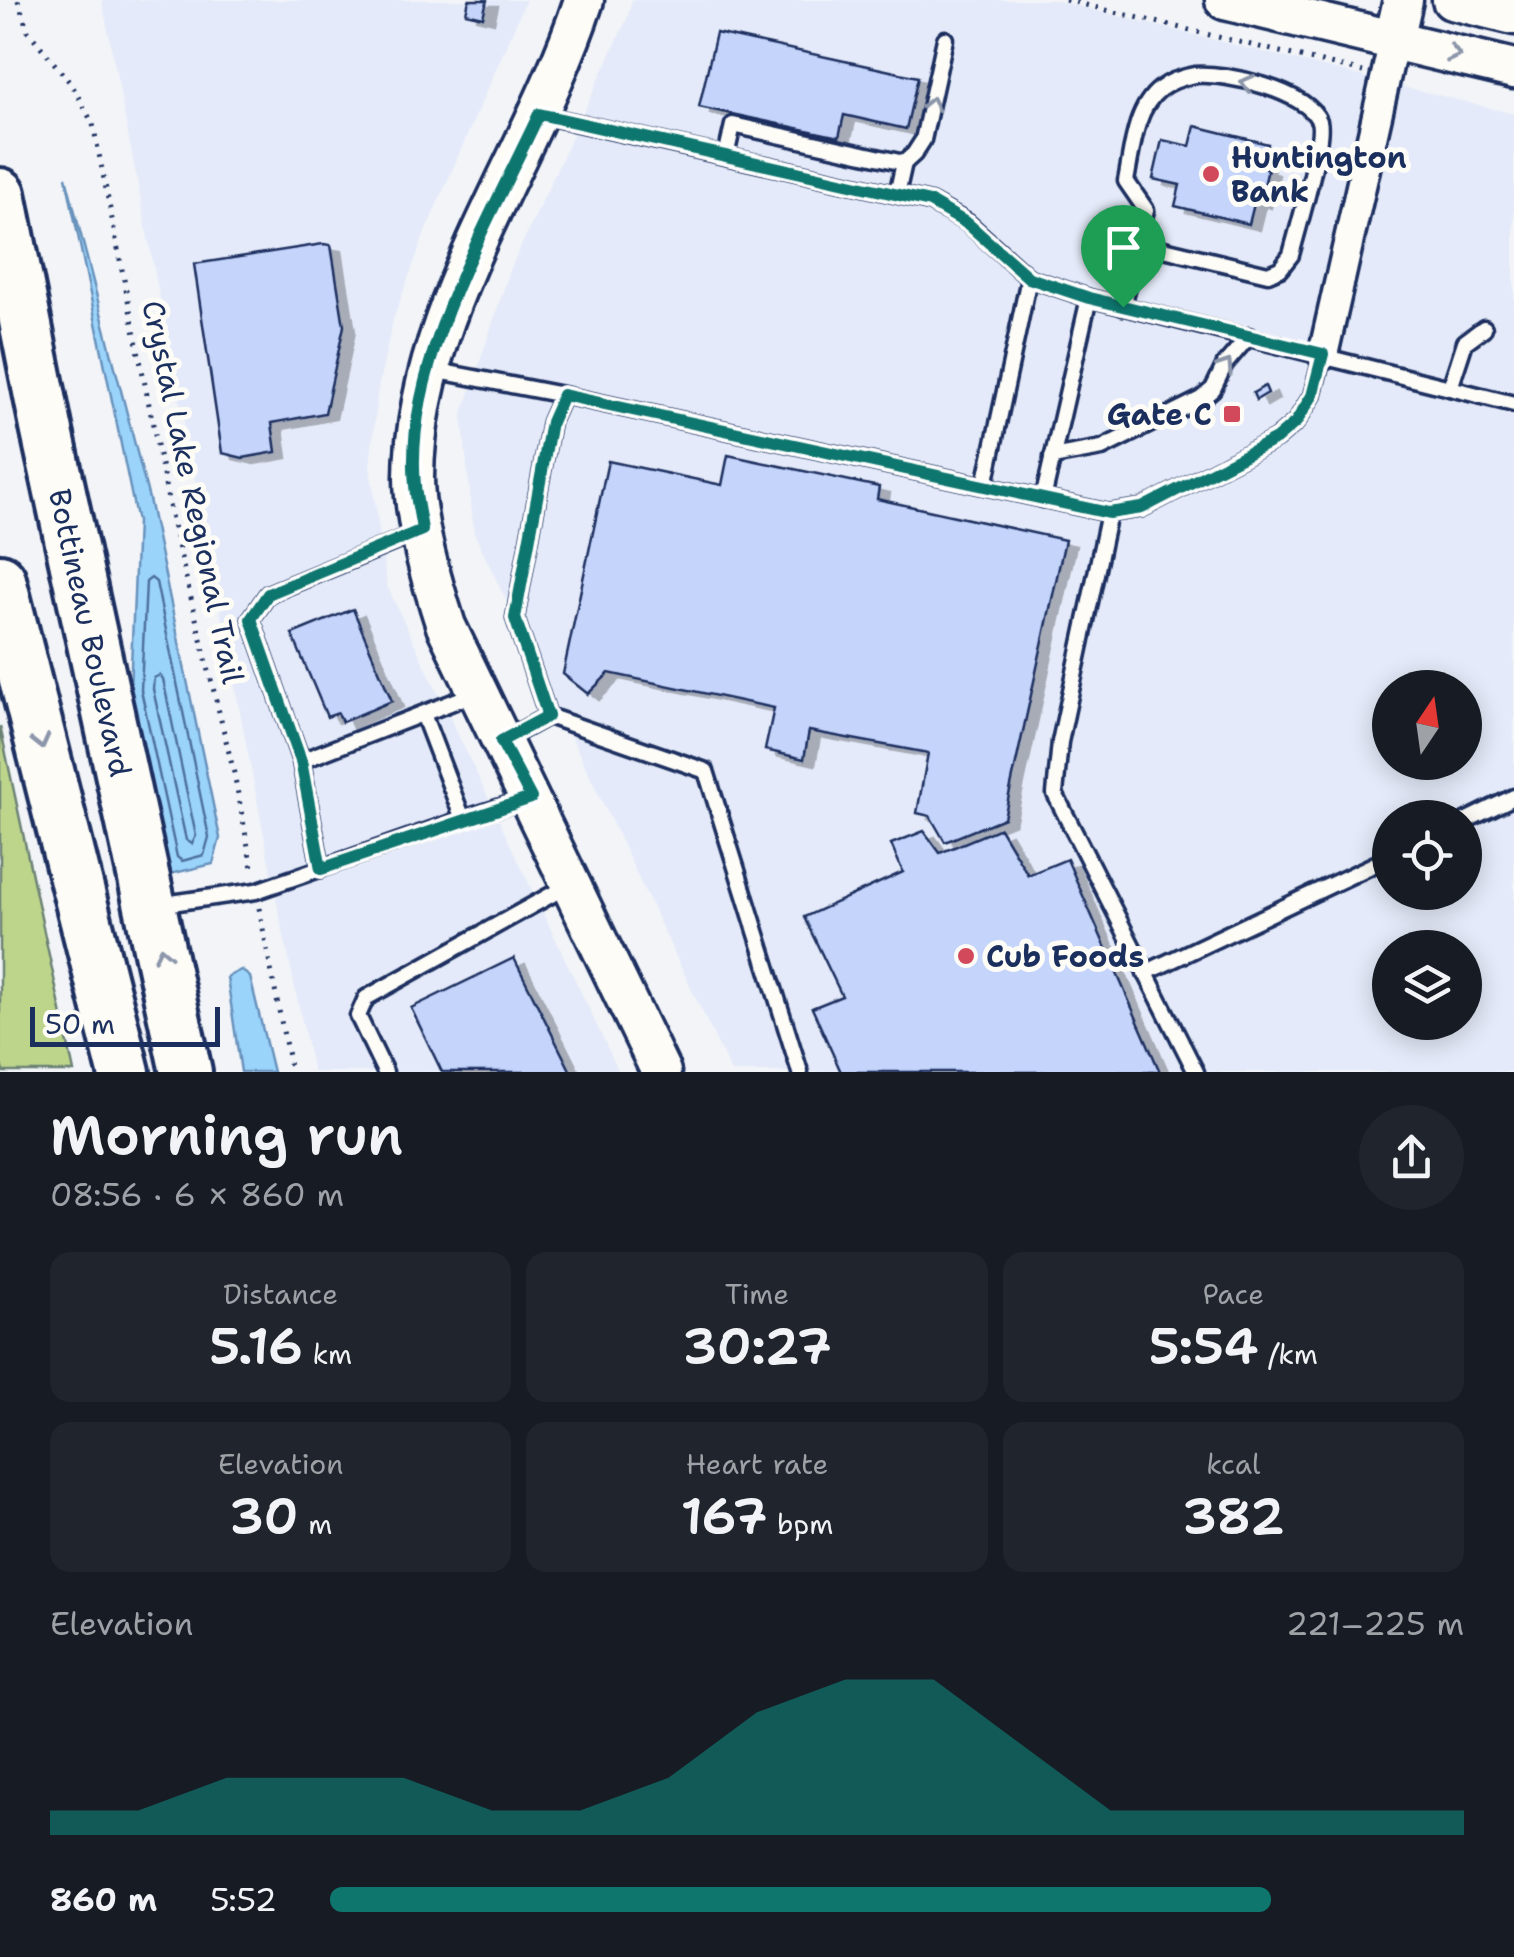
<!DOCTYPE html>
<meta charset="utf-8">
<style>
:root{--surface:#171b24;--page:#20242c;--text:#f1f3f6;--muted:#9ea1a6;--accent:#0f766e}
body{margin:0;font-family:"Shantell Sans",sans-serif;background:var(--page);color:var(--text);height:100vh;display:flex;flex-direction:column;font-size:38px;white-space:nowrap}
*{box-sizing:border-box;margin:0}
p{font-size:32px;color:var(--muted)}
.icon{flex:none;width:55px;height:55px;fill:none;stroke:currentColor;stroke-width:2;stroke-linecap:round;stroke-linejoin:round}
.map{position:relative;height:1072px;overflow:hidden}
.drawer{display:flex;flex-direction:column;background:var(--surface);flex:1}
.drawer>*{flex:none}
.needle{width:65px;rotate:13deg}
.buttons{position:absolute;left:1372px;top:670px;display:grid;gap:20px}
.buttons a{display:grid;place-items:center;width:110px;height:110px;border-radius:50%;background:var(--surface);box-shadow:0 5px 25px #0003;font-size:50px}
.scale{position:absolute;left:30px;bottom:25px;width:190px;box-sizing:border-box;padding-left:10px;border:5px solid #1b2f5e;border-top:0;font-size:28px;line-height:35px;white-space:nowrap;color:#1b2f5e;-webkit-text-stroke:8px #fdfcf7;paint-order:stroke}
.pin{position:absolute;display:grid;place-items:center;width:85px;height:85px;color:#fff;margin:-102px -42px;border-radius:50% 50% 50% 0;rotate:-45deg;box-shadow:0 0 10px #0007}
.pin .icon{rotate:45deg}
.round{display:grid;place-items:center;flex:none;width:105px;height:105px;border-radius:52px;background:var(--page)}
.headline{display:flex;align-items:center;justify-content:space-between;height:170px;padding:0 50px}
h1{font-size:55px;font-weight:600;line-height:75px}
.figures{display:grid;grid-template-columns:repeat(3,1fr);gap:15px;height:170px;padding:10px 50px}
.figures div{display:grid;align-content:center;border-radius:20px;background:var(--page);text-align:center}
.figures b{font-size:50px;font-weight:600}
.figures small{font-size:28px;font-weight:400}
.figures p{font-size:28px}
.chart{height:280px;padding:20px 50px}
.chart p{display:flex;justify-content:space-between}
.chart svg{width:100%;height:180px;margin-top:10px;fill:var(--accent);opacity:.7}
ul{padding:0 50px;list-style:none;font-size:32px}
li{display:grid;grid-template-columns:160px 120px 1fr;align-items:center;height:75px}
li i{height:25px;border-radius:12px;background:var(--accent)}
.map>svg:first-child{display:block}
</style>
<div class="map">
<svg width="1514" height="1072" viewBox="0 0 1514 1072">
<defs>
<filter id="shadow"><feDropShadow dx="11" dy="6" stdDeviation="0" flood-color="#0004"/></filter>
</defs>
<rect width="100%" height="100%" fill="#f2f4f8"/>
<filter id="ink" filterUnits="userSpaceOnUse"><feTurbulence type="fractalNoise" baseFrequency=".01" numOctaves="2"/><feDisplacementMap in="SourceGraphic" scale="20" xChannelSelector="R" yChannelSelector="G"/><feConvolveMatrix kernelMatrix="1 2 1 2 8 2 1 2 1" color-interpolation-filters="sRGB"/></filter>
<g filter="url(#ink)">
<g fill="#e4eaf9" fill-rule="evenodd">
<path d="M102 0H526L426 230 393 320 378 388 370 467 387 586 619 1072H313L278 908Z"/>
<path d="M632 0H1053L1514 114V1072H731L474 533 462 416 510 270 627 19ZM1390 688H1465V762H1390ZM1390 818H1465V892H1390ZM1390 948H1465V1022H1390Z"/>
</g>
<path fill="#bdd58b" stroke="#6c8274" stroke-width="2.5" d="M0 726 74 1072H3L0 1060Z"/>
<g fill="#9bd4fb" stroke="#6892bc" stroke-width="2.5">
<path d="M66 177 149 499 220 838 213 864 170 874 130 691 137 522Z"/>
<path d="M241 970 250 977 273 1072H241L227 977Z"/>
</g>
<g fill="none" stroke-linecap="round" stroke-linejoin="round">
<g stroke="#4e719d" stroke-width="2.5">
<path d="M151 578 156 582 209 837 204 855 182 861 177 857 141 690 146 582Z"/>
<path d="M160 675 163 679 196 836 192 844 186 840 153 689 154 678Z"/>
</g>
</g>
<g fill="#c4d4fb" stroke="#1b2f5e" stroke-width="2.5" filter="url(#shadow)">
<path d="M469 0H487L483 17 466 13Z"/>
<path d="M716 33 918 77 906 129 844 115 839 137 699 107Z"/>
<path d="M1195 126 1268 144 1262 167 1268 169 1260 202 1255 200 1249 224 1175 206 1180 185 1153 179 1162 140 1190 146Z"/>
<path d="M323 244 331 245 344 326 325 413 272 423 276 452 243 458 222 453 194 264Z"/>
<path d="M1265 386 1268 393 1256 400 1253 393Z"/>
<path d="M728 455 879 487 877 499 1065 540 1004 818 945 842 930 816 917 813 928 753 809 731 804 759 765 750 774 708 609 673 588 694 563 674 608 461 722 485Z"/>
<path d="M353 609 392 701 342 722 338 713 327 717 292 634Z"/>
<path d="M1000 828 1028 875 1067 859 1160 1072H841L812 1008 842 996 804 917 903 872 891 844 924 831 940 853Z"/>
<path d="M514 958 571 1072H442L411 1008Z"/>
</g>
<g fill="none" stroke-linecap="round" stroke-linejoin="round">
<g stroke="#1b2f5e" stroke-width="21">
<g id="lane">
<path d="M542 115 930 202 968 223 1029 278 1089 298 1514 404"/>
<path d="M726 156 733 125 904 163 897 194"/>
<path d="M904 163 914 154 923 140 945 39"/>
<path d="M1123 307 1146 210 1126 181C1132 152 1134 109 1160 89 1169 82 1183 77 1195 75 1225 72 1307 91 1319 121 1325 139 1297 231 1291 255L1280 269 1268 274 1139 243"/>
<path d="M433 370 563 395 1109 513 1142 508 1276 439 1296 422 1312 396 1323 355"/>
<path d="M1450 388 1465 342 1484 328"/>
<path d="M563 395 551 422 515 618 548 716 706 771 800 1072"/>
<path d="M1052 457 1102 448 1201 399 1213 389 1225 364 1249 336"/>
<path d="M985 485 1029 278"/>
<path d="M1043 499 1089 298"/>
<path d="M1109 513 1060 742 1055 794 1196 1072"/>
<path d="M502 741 548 716"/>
<path d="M301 761 476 693"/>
<path d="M463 819 529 798"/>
<path d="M1465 821 1514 797"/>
<path d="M321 869 301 761 251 619 268 594 419 532"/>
<path d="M157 905 256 891 463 819 423 714"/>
<path d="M1145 973 1390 857"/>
<path d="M385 1072 358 1016 366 998 569 885"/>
</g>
</g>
<g stroke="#1b2f5e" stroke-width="35">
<path id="street" d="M1323 355 1394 40"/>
</g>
<g stroke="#1b2f5e" stroke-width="45">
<g id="secondary">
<path d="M584 0C533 157 415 310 414 477 414 522 432 583 446 626L661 1072"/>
<path d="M1225 0 1514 69"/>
<path d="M1452 0 1514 15"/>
<path d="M1394 40 1403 0"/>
</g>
</g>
<g stroke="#1b2f5e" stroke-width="58">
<g id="highway">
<path id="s1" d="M0 194 46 427 186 1072"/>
<path d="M0 580 124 1072"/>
</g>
</g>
<g stroke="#1b2f5e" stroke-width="5" stroke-dasharray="2.5 8" stroke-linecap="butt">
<path d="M18 0 28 31 72 85 93 124 173 525 234 773 253 873"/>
<path d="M1065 0 1363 72"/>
<path d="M259 908 291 1072"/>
</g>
<use href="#lane" stroke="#fdfcf7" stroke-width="14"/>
<use href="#street" stroke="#fdfcf7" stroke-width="28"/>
<use href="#secondary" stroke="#fdfcf7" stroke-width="38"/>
<use href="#highway" stroke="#fdfcf7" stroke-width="50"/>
</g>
<defs><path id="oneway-chevron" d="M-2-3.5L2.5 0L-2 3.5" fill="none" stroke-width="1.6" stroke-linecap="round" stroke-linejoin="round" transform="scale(2.5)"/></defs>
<g stroke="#8c96aa">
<use href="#oneway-chevron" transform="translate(1454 54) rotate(13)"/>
<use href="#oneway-chevron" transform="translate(1247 83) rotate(-166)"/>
<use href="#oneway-chevron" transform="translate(931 104) rotate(-77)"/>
<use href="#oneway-chevron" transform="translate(1226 366) rotate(-57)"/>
<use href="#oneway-chevron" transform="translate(41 742) rotate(76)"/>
<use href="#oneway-chevron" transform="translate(162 954) rotate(-102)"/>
</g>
</g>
<g fill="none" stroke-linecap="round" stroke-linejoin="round" filter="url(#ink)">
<g stroke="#fff" stroke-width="20">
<path id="route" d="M539 114 930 202 968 224 1029 278 1089 298 1323 354 1312 396 1296 422 1276 439 1142 508 1109 513 563 395 551 422 515 618 548 716 501 741 531 798 321 869 301 761 251 619 268 594 422 530C420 515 416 500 415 485 403 367 490 219 539 114Z"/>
</g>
<use href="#route" stroke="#0f766e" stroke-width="12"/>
</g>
<g fill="#d1495b" stroke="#fdfcf7" stroke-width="4">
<circle cx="1211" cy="174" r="10"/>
<rect x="1222" y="404" width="20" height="20" rx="5"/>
<circle cx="966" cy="956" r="10"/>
</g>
<g text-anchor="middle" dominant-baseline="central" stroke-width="10" stroke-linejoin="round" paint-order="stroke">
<g font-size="30" font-weight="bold" fill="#1b2f5e" stroke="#fdfcf7" text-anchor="start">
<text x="1231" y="157">Huntington<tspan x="1231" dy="34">Bank</tspan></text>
<text x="1212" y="414" text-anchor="end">Gate C</text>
<text x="986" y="956">Cub Foods</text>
</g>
<g font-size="30" fill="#1b2f5e" stroke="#fdfcf7">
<text transform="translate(193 492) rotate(78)">Crystal Lake Regional Trail</text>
<text stroke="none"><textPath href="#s1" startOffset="448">Bottineau Boulevard</textPath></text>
</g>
</g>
</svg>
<div class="buttons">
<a><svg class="needle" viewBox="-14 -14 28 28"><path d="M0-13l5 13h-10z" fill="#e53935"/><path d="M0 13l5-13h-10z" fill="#9ea1a6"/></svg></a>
<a><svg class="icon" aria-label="locate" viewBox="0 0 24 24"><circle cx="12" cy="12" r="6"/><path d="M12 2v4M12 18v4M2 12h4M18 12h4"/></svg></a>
<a><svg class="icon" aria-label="layers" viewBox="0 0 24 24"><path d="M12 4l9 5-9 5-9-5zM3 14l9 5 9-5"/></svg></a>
</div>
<div class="scale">50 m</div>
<div class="pin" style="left:1123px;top:307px;background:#1e9e55"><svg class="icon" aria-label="arrive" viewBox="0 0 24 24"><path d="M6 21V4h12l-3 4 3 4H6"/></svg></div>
</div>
<section class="drawer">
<div class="headline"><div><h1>Morning run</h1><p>08:56 · 6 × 860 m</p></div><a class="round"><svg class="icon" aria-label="share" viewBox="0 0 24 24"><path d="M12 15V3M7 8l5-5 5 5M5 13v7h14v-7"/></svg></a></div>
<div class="figures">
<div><p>Distance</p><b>5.16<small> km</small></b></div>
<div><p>Time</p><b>30:27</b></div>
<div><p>Pace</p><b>5:54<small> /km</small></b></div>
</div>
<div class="figures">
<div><p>Elevation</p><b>30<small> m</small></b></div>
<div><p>Heart rate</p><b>167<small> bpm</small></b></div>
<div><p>kcal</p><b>382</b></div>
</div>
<div class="chart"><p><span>Elevation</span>221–225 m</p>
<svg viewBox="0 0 160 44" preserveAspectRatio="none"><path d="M0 44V38L10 38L20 30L30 30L40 30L50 38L60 38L70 30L80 14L90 6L100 6L110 22L120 38L130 38L140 38L150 38L160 38V44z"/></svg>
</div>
<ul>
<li><b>860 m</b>5:52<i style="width:83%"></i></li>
</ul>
</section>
